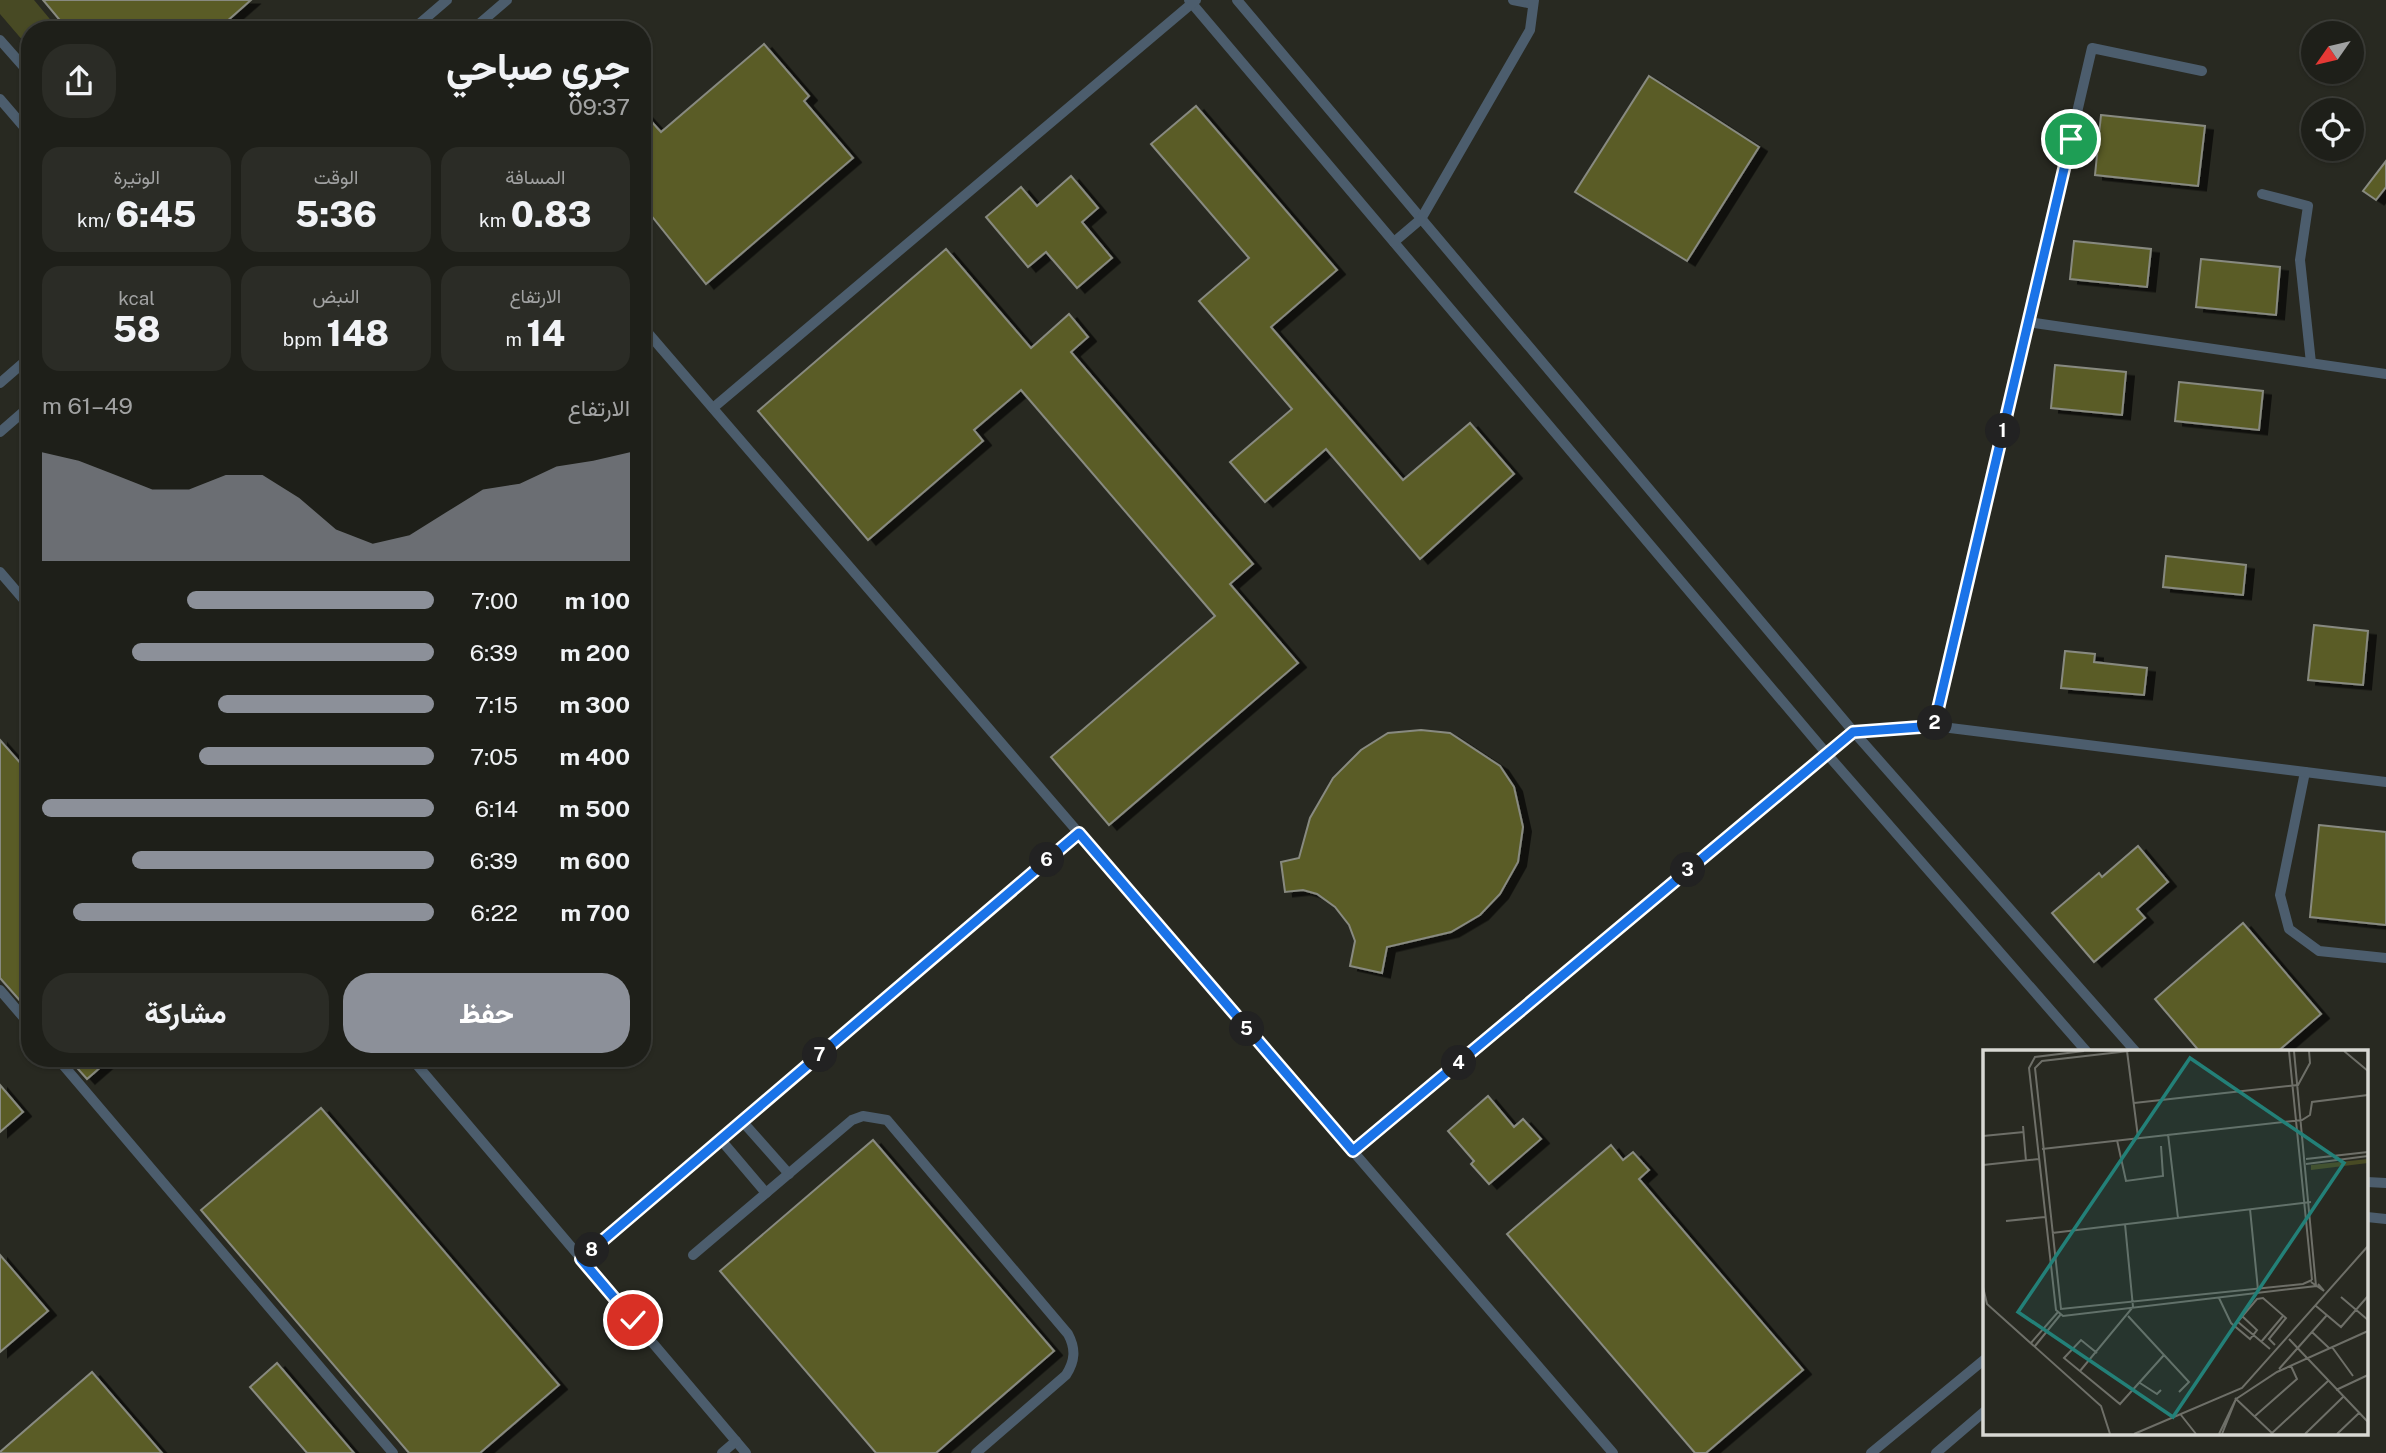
<!DOCTYPE html>
<html lang="ar">
<meta charset="utf-8">
<style>
:root{--surface:#1e1f19;--page:#2b2c26;--text:#f1f3f6;--muted:#a1a2a2;--line:#3c3d38;--accent:#8c9099}
body{margin:0;font-family:"Public Sans",Vazirmatn,sans-serif;background:var(--page);color:var(--text);direction:rtl;height:100vh;display:flex;flex-direction:column;font-size:26px;white-space:nowrap}
*{box-sizing:border-box;margin:0}
p{font-size:23px;color:var(--muted)}
.icon{flex:none;width:38px;height:38px;fill:none;stroke:currentColor;stroke-width:2;stroke-linecap:round;stroke-linejoin:round}
.map{position:relative;flex:1;overflow:hidden;direction:ltr}
.details{position:absolute;left:21px;top:21px;width:630px;height:1046px;display:flex;flex-direction:column;background:var(--surface);border-radius:28px;box-shadow:0 2px 5px #0004,0 0 0 2px var(--line);direction:rtl}
.details>*{flex:none}
.needle{width:46px;rotate:236deg}
.controls{position:absolute;left:2301px;top:21px;display:grid;gap:14px}
.controls a{display:grid;place-items:center;width:63px;height:63px;border-radius:50%;background:var(--surface);box-shadow:0 2px 5px #0004,0 0 0 2px var(--line);font-size:35px}
.pin{position:absolute;display:grid;place-items:center;width:60px;height:60px;color:#fff;margin:-30px;border:4px solid #fff;border-radius:50%;box-shadow:0 2px 7px #0007}
.km{position:absolute;width:35px;height:35px;margin:-18px;border-radius:50%;background:#222;color:#fff;font-size:19px;line-height:35px;text-align:center}
.round{display:grid;place-items:center;flex:none;width:74px;height:74px;border-radius:28px;background:var(--page)}
.head{display:flex;align-items:center;justify-content:space-between;height:119px;padding:0 21px}
h1{font-size:38px;font-weight:800;line-height:52px}
.stats{display:grid;grid-template-columns:repeat(3,1fr);gap:10px;height:119px;padding:7px 21px}
.stats div{display:grid;align-content:center;border-radius:18px;background:var(--page);text-align:center}
.stats b{font-size:35px;font-weight:800}
.stats small{font-size:19px;font-weight:400}
.stats p{font-size:19px}
.chart{height:196px;padding:14px 21px}
.chart p{display:flex;justify-content:space-between}
.chart svg{width:100%;height:126px;margin-top:7px;fill:var(--accent);opacity:.7}
.cta{display:flex;gap:14px;margin-top:auto;padding:14px 21px}
.cta a{flex:1;height:80px;border-radius:28px;background:var(--accent);color:#fff;font-size:28px;font-weight:800;line-height:80px;text-align:center}
.cta a+a{background:var(--page);color:var(--text)}
ul{padding:0 21px;list-style:none;font-size:23px}
li{display:grid;grid-template-columns:112px 84px 1fr;align-items:center;height:52px}
li i{height:18px;border-radius:9px;background:var(--accent)}
.map>svg:first-child{display:block}
</style>
<div class="map">
<svg width="2386" height="1453" viewBox="0 0 2386 1453">
<defs>
<filter id="shadow"><feDropShadow dx="8" dy="4.5" stdDeviation="0" flood-color="#0009"/></filter>
</defs>
<rect width="100%" height="100%" fill="#282921"/>
<path fill="#484a24" d="M0 0H34L59 30H30V49L0 14Z"/>
<g fill="#5a5c27" stroke="#888a80" stroke-width="2" filter="url(#shadow)">
<path d="M43 0H251L217 30H68Z"/>
<path d="M764 44 809 96 804 101 853 158 706 284 642 204V111L661 132Z"/>
<path d="M1649 76 1759 147 1687 261 1575 192Z"/>
<path d="M1196 106 1337 270 1271 327 1403 480 1470 423 1514 474 1420 559 1326 449 1265 502 1230 462 1292 409 1199 301 1249 258 1151 144Z"/>
<path d="M2101 115 2205 126 2198 186 2095 175Z"/>
<path d="M2386 161V187L2376 200 2363 191Z"/>
<path d="M1071 176 1098 208 1082 222 1112 258 1077 288 1046 252 1028 267 986 217 1021 187 1037 206Z"/>
<path d="M2074 241 2151 249 2147 287 2070 279Z"/>
<path d="M946 249 1031 348 1069 314 1088 337 1071 352 1253 564 1230 584 1298 663 1109 825 1051 757 1215 616 1021 390 974 430 983 441 868 540 758 411Z"/>
<path d="M2201 259 2280 267 2276 315 2196 307Z"/>
<path d="M2055 365 2126 372 2122 415 2051 408Z"/>
<path d="M2179 382 2263 391 2259 430 2175 421Z"/>
<path d="M2166 556 2246 565 2243 595 2163 587Z"/>
<path d="M2314 625 2368 631 2363 685 2308 680Z"/>
<path d="M2065 651 2095 654 2094 662 2147 668 2144 695 2061 688Z"/>
<path d="M1421 730 1450 733 1500 766 1514 787 1523 827 1518 862 1500 894 1480 915 1451 932 1387 947 1382 973 1350 966 1355 941 1349 925 1335 907 1317 894 1303 890 1285 892 1281 862 1299 858 1310 818 1333 778 1361 750 1388 733Z"/>
<path d="M0 740 30 774V1012L0 978Z"/>
<path d="M2319 825 2386 832V925L2310 917Z"/>
<path d="M2138 846 2168 882 2137 909 2145 918 2094 962 2052 913 2099 873 2102 877Z"/>
<path d="M2243 923 2321 1014 2277 1052H2200L2155 999Z"/>
<path d="M69 1059H110L87 1079Z"/>
<path d="M0 1085 23 1112 0 1132Z"/>
<path d="M1488 1096 1514 1127 1523 1119 1541 1139 1489 1184 1471 1164 1474 1161 1448 1131Z"/>
<path d="M321 1108 559 1385 480 1453H409L201 1210Z"/>
<path d="M873 1140 1054 1351 936 1453H876L720 1271Z"/>
<path d="M1611 1145 1623 1160 1633 1152 1649 1170 1639 1179 1803 1370 1706 1453H1695L1507 1234Z"/>
<path d="M0 1255 48 1311 0 1352Z"/>
<path d="M277 1363 354 1453H307L250 1387Z"/>
<path d="M92 1372 162 1453H0V1452Z"/>
</g>
<g fill="none" stroke-linecap="round" stroke-linejoin="round">
<g stroke="#4c5d6d" stroke-width="10">
<path d="M1189 0 1827 754 2087 1052"/>
<path d="M1237 0 1853 731 2136 1052"/>
<path d="M1513 0 1533 4"/>
<path d="M412 30 447 0"/>
<path d="M472 30 507 0"/>
<path d="M0 40 30 74"/>
<path d="M0 99 30 134"/>
<path d="M2262 194 2308 206 2300 260 2311 363"/>
<path d="M1394 242 1421 219 1530 30 1534 0"/>
<path d="M2028 322 2386 374"/>
<path d="M642 326 1613 1453"/>
<path d="M0 383 30 357"/>
<path d="M713 408 1196 0"/>
<path d="M0 432 30 406"/>
<path d="M0 572 30 607"/>
<path d="M1934 726 2092 48 2202 71"/>
<path d="M2305 772 2280 895 2289 929 2319 951 2386 958"/>
<path d="M0 990 30 1025"/>
<path d="M58 1059 393 1453"/>
<path d="M412 1059 746 1453"/>
<path d="M742 1121 789 1174"/>
<path d="M721 1140 766 1193"/>
<path d="M1353 1151 1853 731 1934 726 2386 782"/>
<path d="M2367 1182 2386 1183"/>
<path d="M2367 1217 2386 1219"/>
<path d="M693 1255 852 1120 863 1116 887 1120 1068 1334C1076 1349 1075 1361 1066 1375L976 1453"/>
<path d="M581 1259 1079 833"/>
<path d="M722 1453 736 1441"/>
<path d="M1871 1453 1985 1359"/>
<path d="M1936 1453 1985 1411"/>
</g>
</g>
<g fill="none" stroke-linecap="round" stroke-linejoin="round">
<g stroke="#fff" stroke-width="14">
<path id="route" d="M633 1320 581 1259 1079 833 1353 1151 1853 732 1934 726 2071 139"/>
</g>
<use href="#route" stroke="#1a73e8" stroke-width="9"/>
</g>
<g transform="translate(1983 1050)">
<rect width="385" height="385" fill="#282921"/>
<path d="M385 109V113L328 120V115Z" fill="#484a24"/>
<path fill="none" stroke="#6e6f68" stroke-width="2" d="M101 1 52 7 46 18 73 260 80 266 333 236 311 1M144 1 155 87M146 1 59 11 52 18 78 259 320 234 329 230M306 1 329 230M361 1 385 21M151 53 315 35 327 13 326 1M40 76 43 111M185 84 195 168M0 86 41 82M134 90 143 131 180 126 178 96M59 99 319 70 327 65 329 52 385 45M323 109 385 102M323 114 385 106M0 115 56 109M267 159 275 240M23 171 62 167M69 183 328 152M328 232 341 241 335 234M0 237 4 254 118 356 127 384M358 247 385 270M236 248 248 273 267 289 274 280 259 266M333 256 358 277 385 246M145 266 206 332 196 342M255 272 287 299M251 276 274 249 280 248 303 268 286 289 292 295M329 282 346 298M306 289 385 372M278 292 300 266M48 293 75 262M52 296 78 264M349 297 370 326M114 303 98 290 81 308 137 354 181 305M296 319 344 265M97 321 150 257 142 174M157 333 174 344 178 340M353 340 385 325M252 348 290 384M253 349 294 322 385 281M198 365 213 384M272 366 314 329 308 316M151 384 259 338 385 196M236 384 253 349 239 384M288 384 345 331M322 384 360 347M354 384 376 363"/>
<path fill="#238078" fill-opacity="0.15" stroke="#238078" stroke-width="3.5" d="M207 8 361 113 190 367 35 262Z"/>
<rect width="385" height="385" fill="none" stroke="#d8d8d3" stroke-width="3.5"/>
</g>
</svg>
<div class="controls">
<a><svg class="needle" viewBox="-14 -14 28 28"><path d="M0-13l5 13h-10z" fill="#e53935"/><path d="M0 13l5-13h-10z" fill="#a1a2a2"/></svg></a>
<a><svg class="icon" aria-label="locate" viewBox="0 0 24 24"><circle cx="12" cy="12" r="6"/><path d="M12 2v4M12 18v4M2 12h4M18 12h4"/></svg></a>
</div>
<div class="pin" style="left:2071px;top:139px;background:#1e9e55"><svg class="icon" aria-label="arrive" viewBox="0 0 24 24"><path d="M6 21V4h12l-3 4 3 4H6"/></svg></div>
<div class="pin" style="left:633px;top:1320px;background:#d93025"><svg class="icon" aria-label="check" viewBox="0 0 24 24"><path d="M5 12l5 5 9-10"/></svg></div>
<b class="km" style="left:2003px;top:431px">1</b>
<b class="km" style="left:1935px;top:723px">2</b>
<b class="km" style="left:1688px;top:870px">3</b>
<b class="km" style="left:1459px;top:1063px">4</b>
<b class="km" style="left:1247px;top:1029px">5</b>
<b class="km" style="left:1047px;top:860px">6</b>
<b class="km" style="left:820px;top:1055px">7</b>
<b class="km" style="left:592px;top:1250px">8</b>
<section class="details">
<div class="head"><div><h1>جري صباحي</h1><p>09:37</p></div><a class="round"><svg class="icon" aria-label="share" viewBox="0 0 24 24"><path d="M12 15V3M7 8l5-5 5 5M5 13v7h14v-7"/></svg></a></div>
<div class="stats">
<div><p>المسافة</p><b>0.83<small> km</small></b></div>
<div><p>الوقت</p><b>5:36</b></div>
<div><p>الوتيرة</p><b>6:45<small> /km</small></b></div>
</div>
<div class="stats">
<div><p>الارتفاع</p><b>14<small> m</small></b></div>
<div><p>النبض</p><b>148<small> bpm</small></b></div>
<div><p>kcal</p><b>58</b></div>
</div>
<div class="chart"><p><span>الارتفاع</span>49–61 m</p>
<svg viewBox="0 0 160 44" preserveAspectRatio="none"><path d="M0 44V6L10 9L20 14L30 19L40 19L50 14L60 14L70 22L80 33L90 38L100 35L110 27L120 19L130 17L140 11L150 9L160 6V44z"/></svg>
</div>
<ul>
<li><b>100 m</b>7:00<i style="width:63%"></i></li>
<li><b>200 m</b>6:39<i style="width:77%"></i></li>
<li><b>300 m</b>7:15<i style="width:55%"></i></li>
<li><b>400 m</b>7:05<i style="width:60%"></i></li>
<li><b>500 m</b>6:14<i style="width:100%"></i></li>
<li><b>600 m</b>6:39<i style="width:77%"></i></li>
<li><b>700 m</b>6:22<i style="width:92%"></i></li>
</ul>
<div class="cta"><a>حفظ</a><a>مشاركة</a></div>
</section>
</div>
